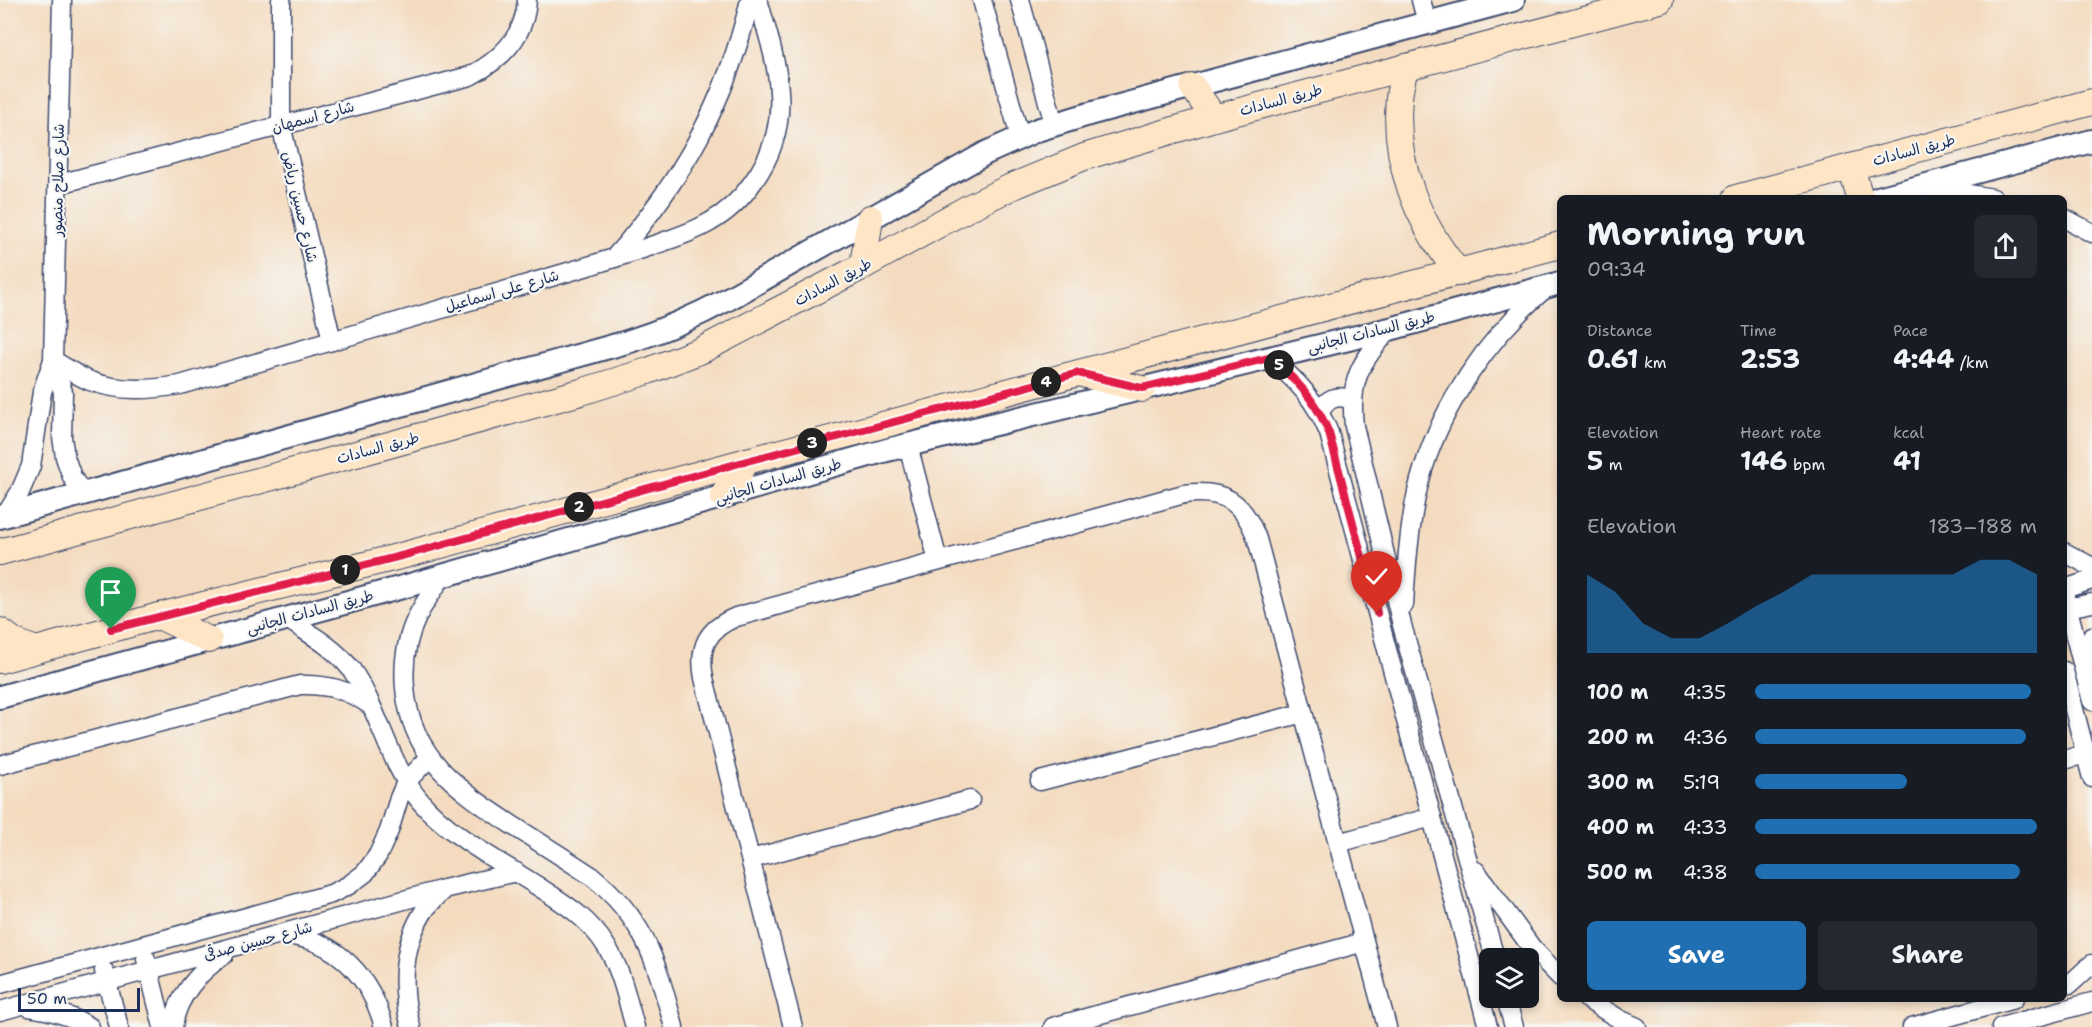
<!DOCTYPE html>
<meta charset="utf-8">
<style>
:root{--surface:#171b24;--page:#242831;--text:#f1f3f6;--muted:#9ea1a6;--accent:#1f6fb2}
body{margin:0;font-family:"Shantell Sans","Playpen Sans Arabic",sans-serif;background:var(--page);color:var(--text);height:100vh;display:flex;flex-direction:column;font-size:22px;white-space:nowrap}
*{box-sizing:border-box;margin:0}
p{font-size:20px;color:var(--muted)}
.icon{flex:none;width:33px;height:33px;fill:none;stroke:currentColor;stroke-width:2;stroke-linecap:round;stroke-linejoin:round}
.map{position:relative;flex:1;overflow:hidden}
.details{position:absolute;left:1557px;top:195px;width:510px;height:807px;display:flex;flex-direction:column;background:var(--surface);border-radius:9px;box-shadow:0 3px 9px #0003}
.details>*{flex:none}
.tools{position:absolute;left:1479px;top:948px;display:grid;gap:12px}
.tools a{display:grid;place-items:center;width:60px;height:60px;border-radius:9px;background:var(--surface);box-shadow:0 3px 9px #0003;font-size:30px}
.scale{position:absolute;left:18px;bottom:15px;width:122px;box-sizing:border-box;padding-left:6px;border:3px solid #1b2f5e;border-top:0;font-size:16px;line-height:21px;white-space:nowrap;color:#1b2f5e;-webkit-text-stroke:4px #f6f6f2;paint-order:stroke}
.pin{position:absolute;display:grid;place-items:center;width:51px;height:51px;color:#fff;margin:-62px -26px;border-radius:50% 50% 50% 0;rotate:-45deg;box-shadow:0 0 6px #0007}
.pin .icon{rotate:45deg}
.km{position:absolute;width:30px;height:30px;margin:-15px;border-radius:50%;background:#222;color:#fff;font-size:16px;line-height:30px;text-align:center}
.round{display:grid;place-items:center;flex:none;width:63px;height:63px;border-radius:9px;background:var(--page)}
.headline{display:flex;align-items:center;justify-content:space-between;height:102px;padding:0 30px}
h1{font-size:33px;font-weight:700;line-height:45px}
.figures{display:grid;grid-template-columns:repeat(3,1fr);gap:9px;height:102px;padding:6px 30px}
.figures div{display:grid;align-content:center}
.figures b{font-size:26px;font-weight:700}
.figures small{font-size:16px;font-weight:400}
.figures p{font-size:16px}
.chart{height:168px;padding:12px 30px}
.chart p{display:flex;justify-content:space-between}
.chart svg{width:100%;height:108px;margin-top:6px;fill:var(--accent);opacity:.7}
.primary-button{display:flex;gap:12px;margin-top:auto;padding:12px 30px}
.primary-button a{flex:1;height:69px;border-radius:9px;background:var(--accent);color:#fff;font-size:24px;font-weight:700;line-height:69px;text-align:center}
.primary-button a+a{background:var(--page);color:var(--text)}
ul{padding:0 30px;list-style:none;font-size:20px}
li{display:grid;grid-template-columns:96px 72px 1fr;align-items:center;height:45px}
li i{height:15px;border-radius:8px;background:var(--accent)}
.map>svg:first-child{display:block}
</style>
<div class="map">
<svg width="2092" height="1027" viewBox="0 0 2092 1027">
<rect width="100%" height="100%" fill="#f6f6f2"/>
<filter id="ink" filterUnits="userSpaceOnUse"><feTurbulence type="fractalNoise" baseFrequency=".0167" numOctaves="2"/><feDisplacementMap in="SourceGraphic" scale="12" xChannelSelector="R" yChannelSelector="G"/><feConvolveMatrix kernelMatrix="1 2 1 2 8 2 1 2 1" color-interpolation-filters="sRGB"/></filter>
<filter id="wash" filterUnits="userSpaceOnUse"><feTurbulence type="fractalNoise" baseFrequency=".008" numOctaves="4" result="noise"/><feDisplacementMap in="SourceGraphic" scale="24" xChannelSelector="R" yChannelSelector="G"/><feGaussianBlur stdDeviation="1.35" result="paint"/><feColorMatrix in="noise" values="0 0 0 0 0 0 0 0 0 0 0 0 0 0 0 0 0 1.4 0 .05"/><feComposite in="paint" operator="in"/></filter>
<g filter="url(#wash)">
<rect width="100%" height="100%" fill="#f4dbbf"/>
</g>
<g filter="url(#ink)">
<g fill="none" stroke-linecap="round" stroke-linejoin="round">
<g stroke="#3c496d" stroke-width="21">
<g id="minor">
<path d="M281 0V125L332 341"/>
<path d="M982 0 1020 137"/>
<path d="M1020 0 1054 124"/>
<path d="M1421 0 1427 23"/>
<path d="M59 184 470 76C501 60 525 37 527 0"/>
<path d="M1925 187 1993 198"/>
<path d="M2064 218 2092 233"/>
<path d="M614 258C683 179 726 102 750 0"/>
<path d="M1390 329C1360 362 1349 380 1354 426L1402 625 1495 958"/>
<path d="M1268 358C1297 379 1316 401 1329 433L1488 1027"/>
<path d="M53 360C65 367 77 376 90 381 120 392 150 390 180 385 294 352 407 319 521 286 564 273 608 261 651 246 671 239 692 233 710 222 726 213 742 198 753 182 797 121 777 65 758 0"/>
<path d="M53 360 63 392 62 437 65 457 72 477 83 494"/>
<path d="M1320 412C1327 398 1337 394 1351 400"/>
<path d="M908 445 938 561"/>
<path d="M5 516 20 492 31 466 42 392 53 360 62 0"/>
<path d="M2064 552 2092 567"/>
<path d="M444 574C435 588 424 602 417 617 406 639 403 664 405 688 411 758 459 790 512 825 539 842 566 859 593 877 647 922 656 962 674 1027"/>
<path d="M2064 589 2092 580"/>
<path d="M2064 594 2092 701"/>
<path d="M1404 605C1406 567 1409 529 1417 492 1432 426 1471 362 1518 314 1527 304 1538 295 1548 286"/>
<path d="M2064 607 2077 606 2092 603"/>
<path d="M287 619C310 634 334 647 351 669 380 710 388 764 421 802 450 836 504 864 542 889 567 905 590 920 606 946 622 970 627 1000 635 1027"/>
<path d="M2084 664 2092 636"/>
<path d="M2064 671 2092 778"/>
<path d="M2064 760 2092 752"/>
<path d="M0 765 300 685C327 684 348 690 370 705"/>
<path d="M1040 781 1303 713"/>
<path d="M1338 843 1432 817"/>
<path d="M751 859 970 800"/>
<path d="M1476 871 1532 948 1560 977"/>
<path d="M286 935C338 940 371 978 384 1027"/>
<path d="M146 959 163 1027"/>
<path d="M104 971 119 1027"/>
<path d="M0 984 331 894 349 885 365 873 378 855 389 831 399 798 406 782 429 758"/>
<path d="M2070 984 2092 964"/>
<path d="M1506 998 1514 1027"/>
<path d="M1587 999 1619 1019 1637 1027"/>
<path d="M29 1007C50 1010 71 1015 90 1027"/>
<path d="M0 1011 444 889 516 872"/>
<path d="M173 1027C176 997 200 971 224 955"/>
<path d="M411 1027C400 987 402 943 426 908 431 902 437 896 443 891"/>
<path d="M793 1027 704 678C698 647 707 629 736 617L1184 494C1224 489 1243 501 1257 539L1387 1027"/>
<path d="M1053 1027 1364 942"/>
<path d="M1912 1027 2014 999"/>
<path d="M2001 1027 2092 1002"/>
</g>
</g>
<g stroke="#3c496d" stroke-width="26">
<g id="tertiary">
<path d="M1878 198 2092 141"/>
<path d="M0 517 627 342C662 331 695 317 728 299L986 153 1037 130 1089 114 1513 0"/>
<path d="M0 697 410 585 887 450 1390 329 1560 283"/>
</g>
</g>
<g stroke="#3c496d" stroke-width="28">
<g id="secondary">
<path d="M1405 67C1403 77 1400 88 1399 98 1393 163 1418 224 1459 273"/>
<path d="M1193 87 1214 118"/>
<path d="M1851 167 1860 198"/>
<path d="M1736 198 2092 102"/>
<path d="M863 266 870 218"/>
<path d="M1082 374 1142 389"/>
<path d="M723 496 747 461"/>
<path d="M0 552 581 392 648 371 702 350 863 266 970 207 1011 187 1084 157 1214 118 1660 0"/>
<path d="M159 616 209 640"/>
<path d="M0 631 15 642 36 650"/>
<path d="M0 660 159 616 401 556 747 461 1560 245"/>
</g>
</g>
<use href="#minor" stroke="#fff" stroke-width="18"/>
<use href="#tertiary" stroke="#fff" stroke-width="22"/>
<use href="#secondary" stroke="#fde5c5" stroke-width="26"/>
</g>
</g>
<g fill="none" stroke-linecap="round" stroke-linejoin="round" filter="url(#ink)">
<g stroke="#fff" stroke-width="12">
<path id="route" d="M111 629 401 556 747 461 1078 373 1142 388 1269 358C1297 379 1316 401 1329 433L1377 613"/>
</g>
<use href="#route" stroke="#e11d48" stroke-width="8"/>
</g>
<g text-anchor="middle" dominant-baseline="central" stroke-width="4.5" stroke-linejoin="round" paint-order="stroke">
<g font-size="15" fill="#1b2f5e" stroke="#f6f6f2">
<text transform="translate(1281 100) rotate(-15)">طريق السادات</text>
<text transform="translate(313 117) rotate(-15)">شارع اسمهان</text>
<text transform="translate(1914 150) rotate(-15)">طريق السادات</text>
<text transform="translate(58 180) rotate(-89)">شارع صلاح منصور</text>
<text transform="translate(300 207) rotate(77)">شارع حسين رياض</text>
<text transform="translate(833 282) rotate(-28)">طريق السادات</text>
<text transform="translate(502 291) rotate(-16)">شارع على اسماعيل</text>
<text transform="translate(1371 332) rotate(-14)">طريق السادات الجانبى</text>
<text transform="translate(378 448) rotate(-15)">طريق السادات</text>
<text transform="translate(778 481) rotate(-16)">طريق السادات الجانبى</text>
<text transform="translate(310 612) rotate(-15)">طريق السادات الجانبى</text>
<text transform="translate(258 941) rotate(-15)">شارع حسين صدقى</text>
</g>
</g>
</svg>
<div class="tools">
<a><svg class="icon" aria-label="layers" viewBox="0 0 24 24"><path d="M12 4l9 5-9 5-9-5zM3 14l9 5 9-5"/></svg></a>
</div>
<div class="scale">50 m</div>
<div class="pin" style="left:111px;top:629px;background:#1e9e55"><svg class="icon" aria-label="arrive" viewBox="0 0 24 24"><path d="M6 21V4h12l-3 4 3 4H6"/></svg></div>
<div class="pin" style="left:1377px;top:613px;background:#d93025"><svg class="icon" aria-label="check" viewBox="0 0 24 24"><path d="M5 12l5 5 9-10"/></svg></div>
<b class="km" style="left:345px;top:570px">1</b>
<b class="km" style="left:579px;top:507px">2</b>
<b class="km" style="left:812px;top:443px">3</b>
<b class="km" style="left:1046px;top:382px">4</b>
<b class="km" style="left:1279px;top:365px">5</b>
<section class="details">
<div class="headline"><div><h1>Morning run</h1><p>09:34</p></div><a class="round"><svg class="icon" aria-label="share" viewBox="0 0 24 24"><path d="M12 15V3M7 8l5-5 5 5M5 13v7h14v-7"/></svg></a></div>
<div class="figures">
<div><p>Distance</p><b>0.61<small> km</small></b></div>
<div><p>Time</p><b>2:53</b></div>
<div><p>Pace</p><b>4:44<small> /km</small></b></div>
</div>
<div class="figures">
<div><p>Elevation</p><b>5<small> m</small></b></div>
<div><p>Heart rate</p><b>146<small> bpm</small></b></div>
<div><p>kcal</p><b>41</b></div>
</div>
<div class="chart"><p><span>Elevation</span>183–188 m</p>
<svg viewBox="0 0 160 44" preserveAspectRatio="none"><path d="M0 44V12L10 19L20 32L30 38L40 38L50 32L60 25L70 19L80 12L90 12L100 12L110 12L120 12L130 12L140 6L150 6L160 12V44z"/></svg>
</div>
<ul>
<li><b>100 m</b>4:35<i style="width:98%"></i></li>
<li><b>200 m</b>4:36<i style="width:96%"></i></li>
<li><b>300 m</b>5:19<i style="width:54%"></i></li>
<li><b>400 m</b>4:33<i style="width:100%"></i></li>
<li><b>500 m</b>4:38<i style="width:94%"></i></li>
</ul>
<div class="primary-button"><a>Save</a><a>Share</a></div>
</section>
</div>
